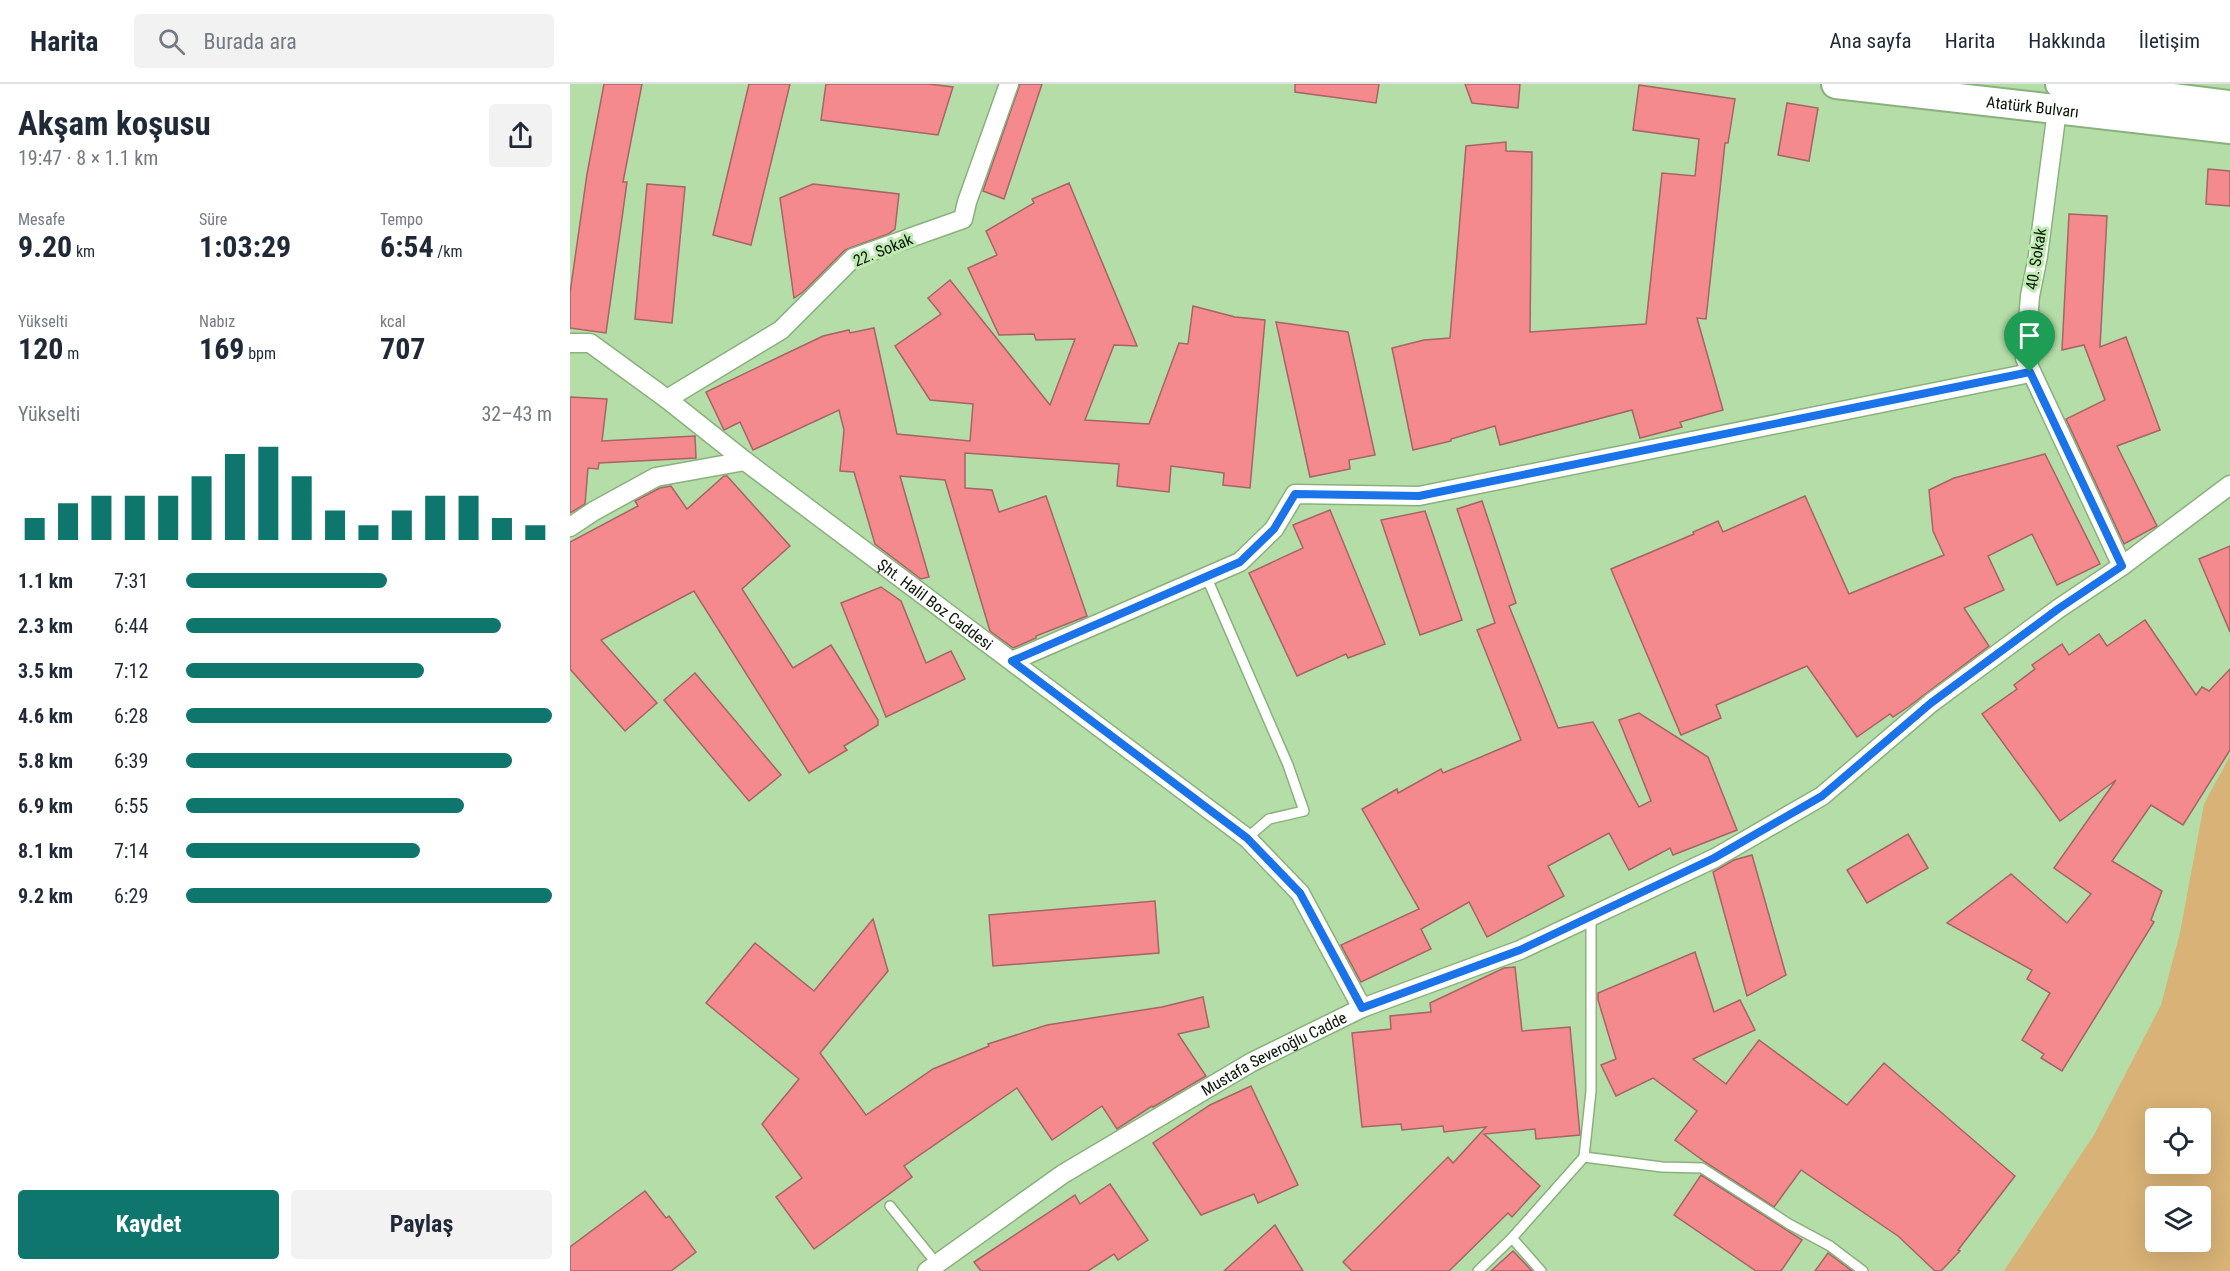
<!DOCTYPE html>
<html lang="tr">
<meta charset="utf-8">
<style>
:root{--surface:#fff;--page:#f2f2f3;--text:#1f2937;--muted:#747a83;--line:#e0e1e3;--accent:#0f766e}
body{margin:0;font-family:"Roboto Condensed",sans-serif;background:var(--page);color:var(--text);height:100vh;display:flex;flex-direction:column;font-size:22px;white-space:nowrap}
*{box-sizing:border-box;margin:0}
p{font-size:20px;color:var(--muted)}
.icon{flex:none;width:33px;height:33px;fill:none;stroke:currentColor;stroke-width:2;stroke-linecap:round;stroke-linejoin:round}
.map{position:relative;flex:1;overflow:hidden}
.drawer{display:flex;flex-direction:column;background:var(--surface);width:570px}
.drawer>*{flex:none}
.tools{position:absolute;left:1575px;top:1024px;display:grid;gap:12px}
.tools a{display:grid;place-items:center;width:66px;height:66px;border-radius:6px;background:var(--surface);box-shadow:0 6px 24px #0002;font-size:30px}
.pin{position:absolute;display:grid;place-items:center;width:51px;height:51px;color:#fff;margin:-62px -26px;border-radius:50% 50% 50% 0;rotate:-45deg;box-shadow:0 0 6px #0007}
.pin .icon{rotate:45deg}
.round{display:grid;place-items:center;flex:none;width:63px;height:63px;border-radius:6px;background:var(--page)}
.summary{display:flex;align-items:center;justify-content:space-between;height:102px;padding:0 18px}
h1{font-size:33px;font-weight:700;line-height:45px}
.metrics{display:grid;grid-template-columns:repeat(3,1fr);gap:9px;height:102px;padding:6px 18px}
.metrics div{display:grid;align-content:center}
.metrics b{font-size:30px;font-weight:700}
.metrics small{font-size:16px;font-weight:400}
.metrics p{font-size:16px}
.chart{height:168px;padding:12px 18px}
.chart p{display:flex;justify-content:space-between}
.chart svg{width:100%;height:108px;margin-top:6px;stroke:var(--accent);stroke-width:6}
.action{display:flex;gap:12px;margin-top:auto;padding:12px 18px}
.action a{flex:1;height:69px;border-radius:6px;background:var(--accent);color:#fff;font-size:24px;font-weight:700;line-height:69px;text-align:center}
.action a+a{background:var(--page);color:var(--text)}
ul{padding:0 18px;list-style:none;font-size:20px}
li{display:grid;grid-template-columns:96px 72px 1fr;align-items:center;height:45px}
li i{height:15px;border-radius:8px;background:var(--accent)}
header{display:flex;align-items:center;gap:36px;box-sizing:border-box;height:84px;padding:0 30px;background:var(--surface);border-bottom:2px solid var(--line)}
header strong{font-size:28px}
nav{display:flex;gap:33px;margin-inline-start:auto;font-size:21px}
.search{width:420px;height:54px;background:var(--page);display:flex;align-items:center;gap:15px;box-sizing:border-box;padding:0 21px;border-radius:6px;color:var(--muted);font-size:22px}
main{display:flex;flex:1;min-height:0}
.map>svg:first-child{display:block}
</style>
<header>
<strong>Harita</strong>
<div class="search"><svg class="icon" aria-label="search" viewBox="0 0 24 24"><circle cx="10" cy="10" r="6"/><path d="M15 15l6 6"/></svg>Burada ara</div>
<nav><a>Ana sayfa</a><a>Harita</a><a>Hakkında</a><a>İletişim</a></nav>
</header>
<main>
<section class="drawer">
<div class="summary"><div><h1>Akşam koşusu</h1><p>19:47 · 8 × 1.1 km</p></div><a class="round"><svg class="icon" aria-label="share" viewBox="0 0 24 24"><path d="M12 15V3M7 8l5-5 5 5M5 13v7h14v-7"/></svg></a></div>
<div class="metrics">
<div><p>Mesafe</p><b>9.20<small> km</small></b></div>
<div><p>Süre</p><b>1:03:29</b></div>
<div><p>Tempo</p><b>6:54<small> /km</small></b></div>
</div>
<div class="metrics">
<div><p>Yükselti</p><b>120<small> m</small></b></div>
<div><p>Nabız</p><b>169<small> bpm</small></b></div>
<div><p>kcal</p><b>707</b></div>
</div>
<div class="chart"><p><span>Yükselti</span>32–43 m</p>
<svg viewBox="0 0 160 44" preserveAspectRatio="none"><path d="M5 44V35M15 44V29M25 44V26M35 44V26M45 44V26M55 44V18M65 44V9M75 44V6M85 44V18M95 44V32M105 44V38M115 44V32M125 44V26M135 44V26M145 44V35M155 44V38"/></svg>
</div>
<ul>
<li><b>1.1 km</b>7:31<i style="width:55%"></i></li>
<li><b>2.3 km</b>6:44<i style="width:86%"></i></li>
<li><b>3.5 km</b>7:12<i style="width:65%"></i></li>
<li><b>4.6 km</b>6:28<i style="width:100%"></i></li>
<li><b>5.8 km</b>6:39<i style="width:89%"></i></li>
<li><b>6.9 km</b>6:55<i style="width:76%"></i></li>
<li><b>8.1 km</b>7:14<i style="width:64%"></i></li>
<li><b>9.2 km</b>6:29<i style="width:100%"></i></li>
</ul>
<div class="action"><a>Kaydet</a><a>Paylaş</a></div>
</section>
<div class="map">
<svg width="1660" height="1187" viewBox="0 0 1660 1187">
<rect width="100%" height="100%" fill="#b4dda7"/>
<path fill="#d8b276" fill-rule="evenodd" d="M1660 672V1187H1434L1524 1051 1591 921 1610 849 1634 720ZM1586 1035H1630V1080H1586ZM1586 1113H1630V1158H1586Z"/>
<g fill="#f58a8e" stroke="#a56465" stroke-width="1.5">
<path d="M34 0H72L53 98H57L36 249 0 244V209L17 90Z"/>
<path d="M179 0H220L181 161 143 151Z"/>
<path d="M256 0H359L383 3 368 51 251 36Z"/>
<path d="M450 0H472L434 115 413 107Z"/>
<path d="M725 0H809L806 19 725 8Z"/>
<path d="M895 0H950L948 24 902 19Z"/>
<path d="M1069 1 1165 15 1158 59H1155L1136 235 1127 234 1153 326 1110 338 1112 343 1070 354 1062 326 930 361 925 342 881 355V357L843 366 822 264 854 256 880 254 896 62 936 58V67L962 68 960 248 1076 240 1092 89 1125 92 1129 55 1063 46Z"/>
<path d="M1217 19 1248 24 1239 77 1208 71Z"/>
<path d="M1638 85 1660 87V122L1636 120Z"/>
<path d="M499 99 567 262 544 261 515 336 579 340 609 259 618 260 623 222 665 233 695 236 680 404 653 401 654 389 601 382 599 408 547 402 549 380 395 369V404L422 406 429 428 476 412 517 532 466 552V554L443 564 420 547 375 396 330 392 359 493 351 495 305 460 284 388 270 387 274 346 269 326 183 366 170 338 154 346 136 308 253 252 279 246 280 249 304 244 327 350 400 357 403 320 360 316 325 262 371 230 358 214 380 196 480 321 505 255 466 256 464 250 429 251 398 184 427 171 416 147 464 119 462 115Z"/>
<path d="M77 100 115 103 102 239 65 235Z"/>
<path d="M243 100 329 110 325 145 318 150 275 166 233 208 224 214 210 114Z"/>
<path d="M1499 130 1537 132 1530 263 1556 253 1590 346 1547 362 1587 442 1554 460 1496 335 1535 316 1514 261 1492 266Z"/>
<path d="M706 238 778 248 805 371 779 376 780 385 740 393Z"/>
<path d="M0 313 37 315 32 357 125 352 126 374 29 379 28 385 18 384 15 420 0 429Z"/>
<path d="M1475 370 1530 480 1487 501 1462 450 1418 472 1434 506 1394 524 1419 562 1338 623 1323 633 1320 630 1287 653 1237 582 1146 621 1151 634 1111 651 1041 485 1124 450 1123 448 1148 437 1153 448 1235 412 1279 510 1374 471 1363 447 1359 406 1384 394Z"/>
<path d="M154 392H157L220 462 172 505 223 584 261 561 308 636V641L274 662 277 666 239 689 124 507 31 556 87 619 55 647 0 585V458L68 422 65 417 90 404 101 402 117 425Z"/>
<path d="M912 417 946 519 939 522 988 644 1023 638 1069 723 1081 717 1049 636 1069 629 1138 673 1167 746 1103 771 1100 764 1059 786 1039 749 978 782 994 812 917 853 899 818 851 845 861 865 791 898 771 861 849 825 792 725 827 705 828 709 871 685 873 689 951 656 907 546 925 539 887 425Z"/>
<path d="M760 426 815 560 778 574 776 570 727 592 679 489 733 464 723 441Z"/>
<path d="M855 427 892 536 850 551 811 436Z"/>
<path d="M1660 462V548L1629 475Z"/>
<path d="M311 503 331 517 356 579 381 567 395 595 316 633 271 519Z"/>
<path d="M1575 536 1626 611 1632 603 1639 607 1660 585V666L1613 741 1581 721 1542 777 1592 807 1581 836 1584 838 1492 987 1471 974 1474 970 1452 956 1480 909 1457 895 1462 886 1377 839 1441 790 1497 839 1521 810 1484 784 1546 696 1490 737 1412 630 1447 605 1444 601 1465 585 1462 581 1492 560 1499 571 1529 550 1537 562Z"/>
<path d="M125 589 211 691 179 717 94 616Z"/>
<path d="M1338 750 1358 784 1297 819 1277 786Z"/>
<path d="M1182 771 1216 891 1177 912 1143 788 1164 776Z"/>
<path d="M585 817 589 869 423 882 419 831Z"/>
<path d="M303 835 318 887 250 969 296 1031 363 985 419 962 418 960 477 941 592 923 633 913 639 943 608 950 636 992 583 1023 582 1022 547 1045 532 1022 482 1056 447 1004 334 1082 342 1093 244 1165 206 1113 232 1094 192 1040 229 995 136 919 185 859 244 907Z"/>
<path d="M1125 868 1144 928 1170 916 1185 946 1123 975 1156 1000 1189 956 1277 1021 1314 979 1445 1092 1388 1166 1390 1167 1371 1187H1365L1328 1152 1231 1086 1204 1123 1135 1078 1105 1056 1127 1027 1083 994 1046 1012 1031 981 1046 975 1028 916V909Z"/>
<path d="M945 883 952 947 1000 943 1010 1051 966 1055 965 1045 914 1050 970 1102 942 1133 938 1129 879 1187H782L773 1178 878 1073 883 1079 916 1043 874 1048 873 1042 832 1046 831 1040 792 1043 782 949 821 945 820 932 861 928 860 919 934 884Z"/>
<path d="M681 1002 728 1101 688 1119 684 1110 631 1131 583 1059 640 1021Z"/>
<path d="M1131 1091 1232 1156 1211 1187H1186L1104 1131Z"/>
<path d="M540 1100 578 1156 548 1176 544 1170 518 1187H411L404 1178 505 1111 510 1120Z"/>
<path d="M75 1107 96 1134 99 1132 126 1168 101 1187H0V1163Z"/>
<path d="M705 1141 733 1187H654Z"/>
<path d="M943 1167 962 1187H921Z"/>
<path d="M1258 1169 1282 1187H1245Z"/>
</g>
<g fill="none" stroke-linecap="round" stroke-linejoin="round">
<g stroke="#8ab17d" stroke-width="12">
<g id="lane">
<path d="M636 492 718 681 734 727 699 735 677 754"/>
<path d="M1014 1073 1092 1083 1132 1084 1219 1140 1260 1162 1293 1187"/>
<path d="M320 1122 367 1180 366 1182"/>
<path d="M908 1187 942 1154"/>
<path d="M971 1187 942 1154 1014 1073 1021 1007V832"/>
</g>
</g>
<g stroke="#8ab17d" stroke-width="21">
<g id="street">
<path d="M1487 26 1468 172 1460 212 1455 274 1552 482"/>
<path id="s1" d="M0 259H20L97 315 175 377 677 754 730 809 792 924"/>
<path d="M97 315 211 246 283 174 393 135 397 118 439 0"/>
<path d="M0 443 24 427 86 393 175 377"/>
<path d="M442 577 670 478 704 445 725 410 849 412 1460 289"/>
<path id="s2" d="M357 1187 493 1090 682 978 792 924 950 866 1145 774 1252 712 1361 619 1488 525 1552 482 1660 401"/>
</g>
</g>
<g stroke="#8ab17d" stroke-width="32">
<g id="primary">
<path id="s3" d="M1266 0 1660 45"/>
<path d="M1490 0 1660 21"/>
</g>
</g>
<use href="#lane" stroke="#fff" stroke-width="9"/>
<use href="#street" stroke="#fff" stroke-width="18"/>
<use href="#primary" stroke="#fff" stroke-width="28"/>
</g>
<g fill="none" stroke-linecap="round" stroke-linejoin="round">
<g stroke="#fff" stroke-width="12">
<path id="route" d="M1460 288 1552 482 1488 525 1361 619 1252 712 1144 774 950 866 792 924 730 809 677 754 442 577 670 478 704 445 725 410 849 412Z"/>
</g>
<use href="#route" stroke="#1a73e8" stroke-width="8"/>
</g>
<g text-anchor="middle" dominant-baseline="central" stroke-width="6" stroke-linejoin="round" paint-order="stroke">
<g font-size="16" fill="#071503" stroke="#c0eab3">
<text stroke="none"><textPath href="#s3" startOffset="198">Atatürk Bulvarı</textPath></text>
<text transform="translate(313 166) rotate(-22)">22. Sokak</text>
<text transform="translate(1466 175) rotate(-81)">40. Sokak</text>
<text stroke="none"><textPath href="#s1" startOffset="453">Şht. Halil Boz Caddesi</textPath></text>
<text stroke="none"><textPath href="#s2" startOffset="410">Mustafa Severoğlu Cadde</textPath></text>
</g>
</g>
</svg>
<div class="tools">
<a><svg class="icon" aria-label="locate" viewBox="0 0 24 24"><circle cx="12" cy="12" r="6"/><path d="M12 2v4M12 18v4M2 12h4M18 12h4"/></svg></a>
<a><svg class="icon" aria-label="layers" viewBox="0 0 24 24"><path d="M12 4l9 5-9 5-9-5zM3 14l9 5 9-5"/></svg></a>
</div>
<div class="pin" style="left:1460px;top:288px;background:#1e9e55"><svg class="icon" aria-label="arrive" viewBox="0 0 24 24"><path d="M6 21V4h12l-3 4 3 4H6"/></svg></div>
</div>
</main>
